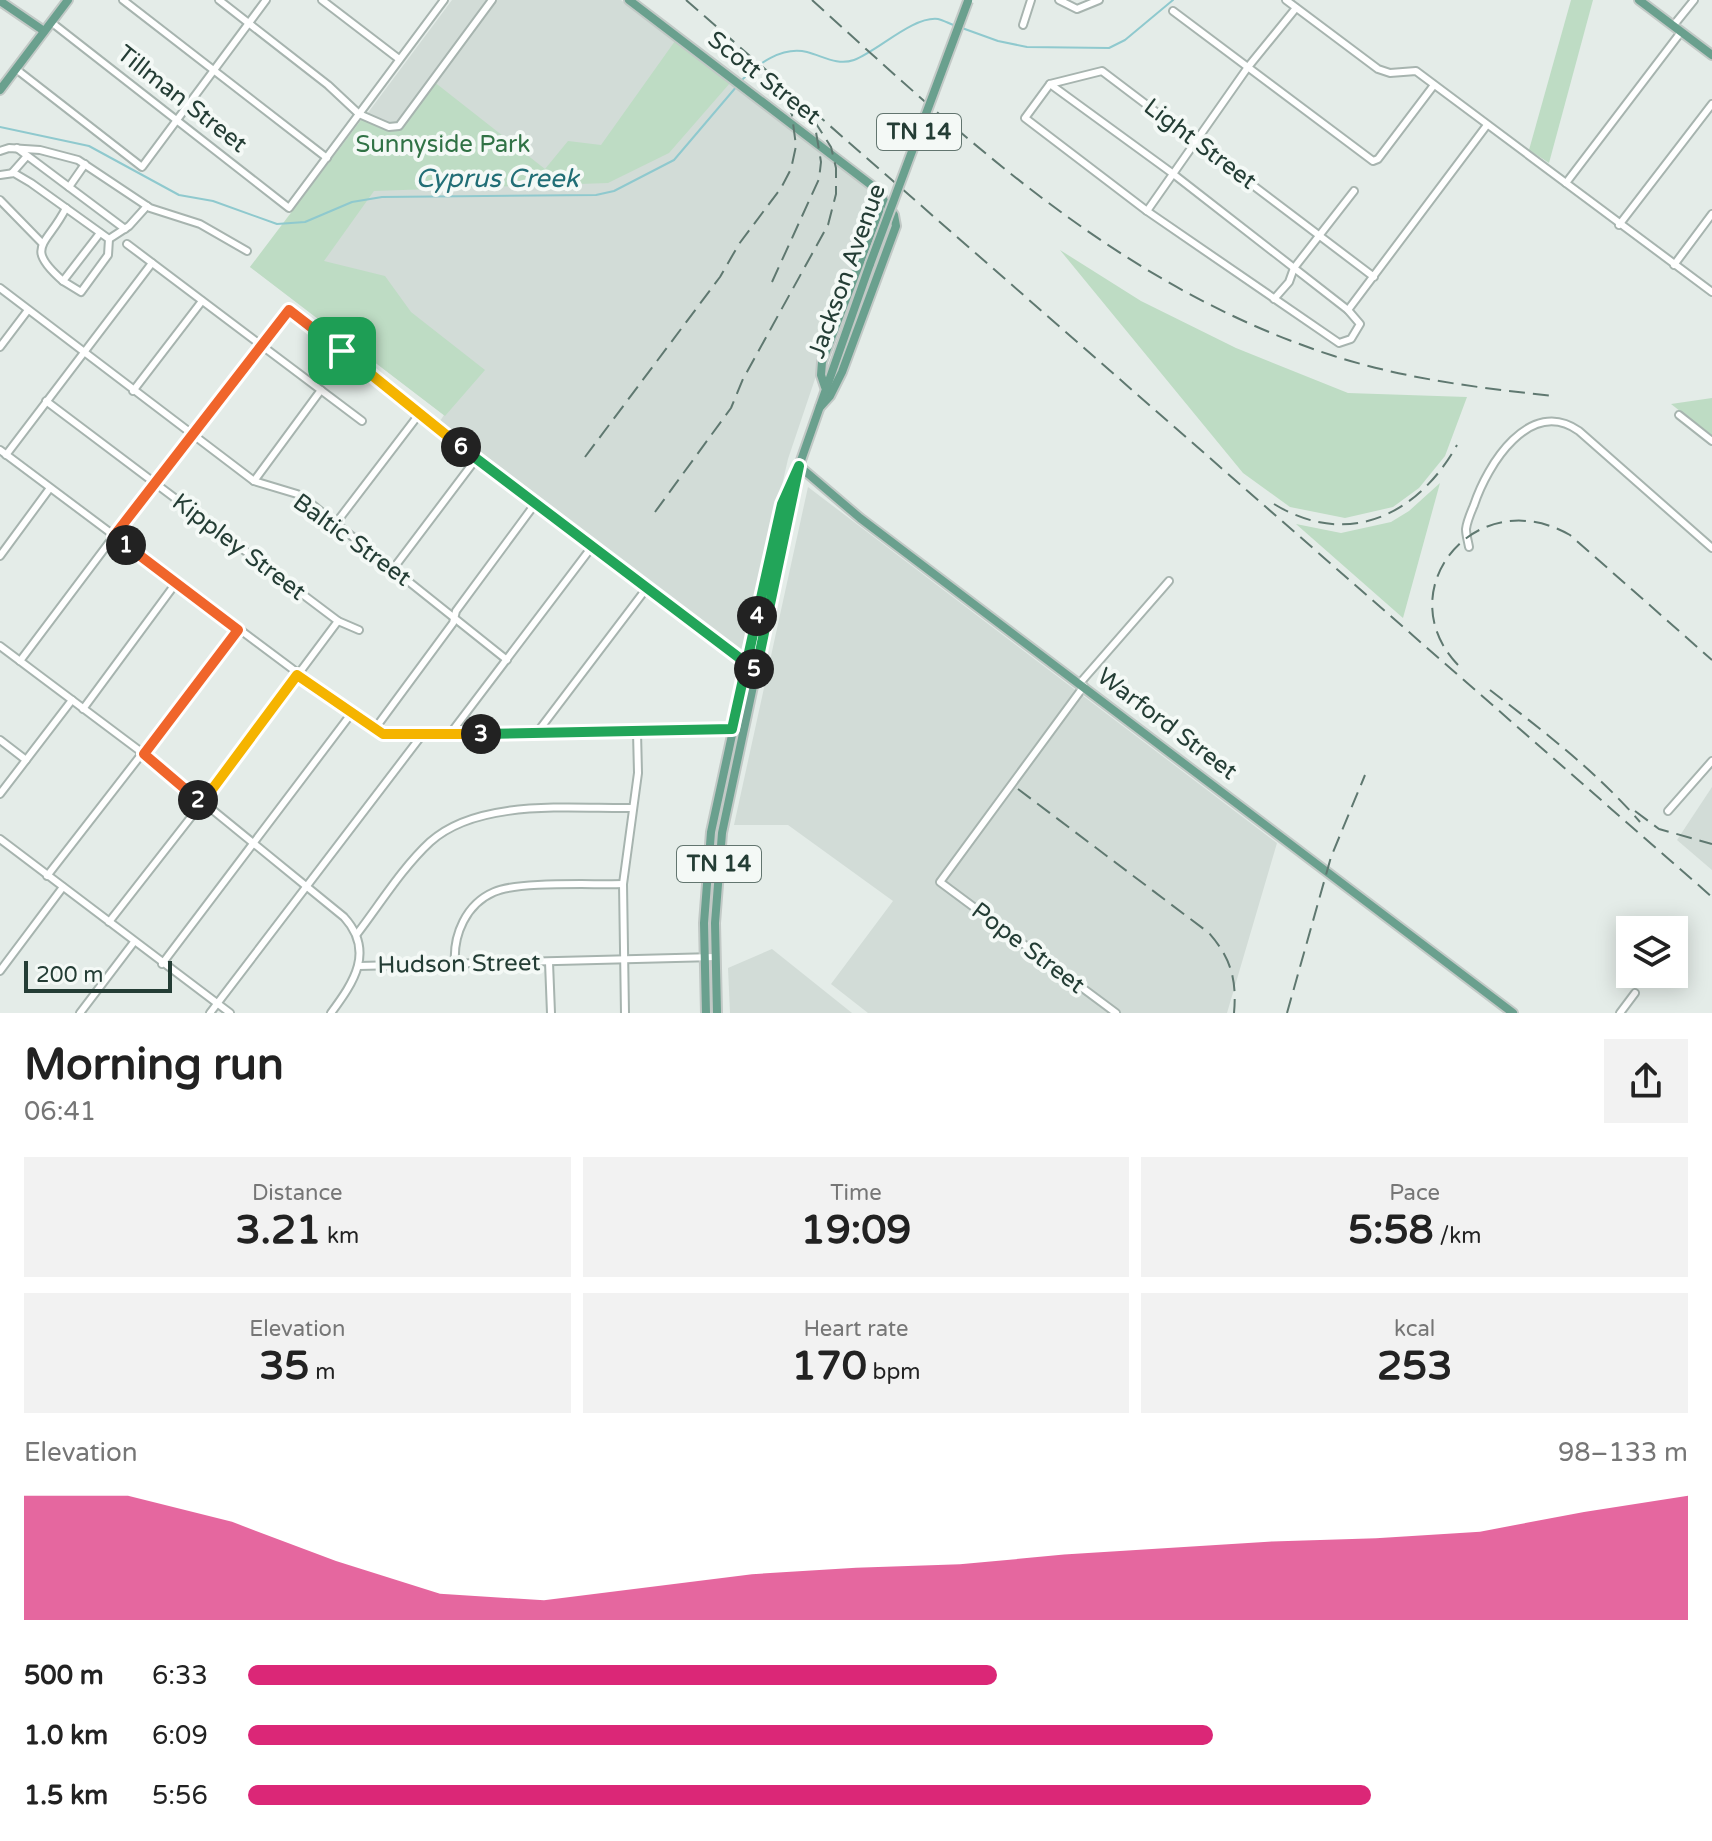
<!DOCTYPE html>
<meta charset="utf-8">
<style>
:root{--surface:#fff;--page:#f2f2f2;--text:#222;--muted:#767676;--accent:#db2777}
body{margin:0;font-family:"Varela Round",sans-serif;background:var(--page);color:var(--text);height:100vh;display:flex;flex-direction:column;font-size:30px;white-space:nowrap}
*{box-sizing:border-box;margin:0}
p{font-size:26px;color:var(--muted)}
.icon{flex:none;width:44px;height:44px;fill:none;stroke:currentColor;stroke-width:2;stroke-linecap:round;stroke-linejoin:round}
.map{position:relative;height:1013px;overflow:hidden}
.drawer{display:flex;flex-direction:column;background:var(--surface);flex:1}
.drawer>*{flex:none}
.buttons{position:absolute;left:1616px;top:916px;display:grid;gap:16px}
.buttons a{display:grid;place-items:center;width:72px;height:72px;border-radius:0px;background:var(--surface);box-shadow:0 4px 20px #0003;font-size:40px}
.scale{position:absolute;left:24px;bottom:20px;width:148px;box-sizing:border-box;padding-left:8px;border:4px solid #243d35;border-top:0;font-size:22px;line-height:28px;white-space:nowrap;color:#243d35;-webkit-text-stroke:6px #f4f9f6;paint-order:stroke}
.pin{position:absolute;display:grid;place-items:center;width:68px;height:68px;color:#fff;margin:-34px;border-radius:16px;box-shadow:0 4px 12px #0006}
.km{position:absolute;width:40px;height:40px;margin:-20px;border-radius:50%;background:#222;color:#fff;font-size:22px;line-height:40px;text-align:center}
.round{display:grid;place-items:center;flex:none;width:84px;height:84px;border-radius:0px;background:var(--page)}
.summary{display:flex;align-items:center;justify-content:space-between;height:136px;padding:0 24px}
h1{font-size:44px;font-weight:700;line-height:60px}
.figures{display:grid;grid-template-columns:repeat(3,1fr);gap:12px;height:136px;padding:8px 24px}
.figures div{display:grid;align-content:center;border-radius:0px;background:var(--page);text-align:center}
.figures b{font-size:40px;font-weight:700}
.figures small{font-size:22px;font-weight:400}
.figures p{font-size:22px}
.chart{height:224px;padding:16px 24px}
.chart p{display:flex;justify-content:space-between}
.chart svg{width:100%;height:144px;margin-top:8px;fill:var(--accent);opacity:.7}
ul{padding:0 24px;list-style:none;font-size:26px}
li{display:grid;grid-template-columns:128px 96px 1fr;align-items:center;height:60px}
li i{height:20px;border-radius:10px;background:var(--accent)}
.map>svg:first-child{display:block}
</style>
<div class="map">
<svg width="1712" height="1013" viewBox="0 0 1712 1013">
<rect width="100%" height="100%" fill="#e4ece8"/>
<g fill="#d2dcd7">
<path d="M452 0H621L869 190 875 201 788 459 744 651 440 421 444 415 250 267 279 232Z"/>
<path d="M808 487 1277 843 1227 1013H868L831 984 893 901 788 825H734Z"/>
<path d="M1712 787V870L1677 840Z"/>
<path d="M772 949 852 1013H730L728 968Z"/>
</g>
<g fill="#bedcc4">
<path d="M1571 0H1593L1549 163 1529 150Z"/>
<path d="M675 41 730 83 669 153 608 183 374 191 324 261 385 276 411 312 485 370 445 416 250 267 364 116 388 127 399 126 433 81 545 169 568 141 601 145Z"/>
<path d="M1060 250 1141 301 1236 348 1348 393 1467 397 1445 456 1419 488 1393 507 1345 518 1290 507 1243 473Z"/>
<path d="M1712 398V436L1671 404Z"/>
<path d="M1440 483 1403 618 1296 524 1341 533 1391 522 1409 511Z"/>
</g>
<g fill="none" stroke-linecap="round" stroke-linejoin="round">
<g stroke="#8fc9ce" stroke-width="2">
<path d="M962 28 998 41 1027 47 1109 48 1125 40 1173 0"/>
<path d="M741 81C757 64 782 46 807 52 823 56 837 66 854 60 878 51 913 16 938 19 943 20 950 24 956 26"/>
<path d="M0 127 89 146 179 195 213 201 277 224 305 222 352 202 382 197 596 195 614 191 674 160 737 86"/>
</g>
<g stroke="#a7b4af" stroke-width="10">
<g id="minor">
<path d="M123 0 327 158"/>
<path d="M219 0 328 85 359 114 389 127 399 126 492 0"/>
<path d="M322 0 399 59"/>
<path d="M1059 0 1077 9 1099 0"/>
<path d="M1286 0 1378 69 1390 73 1416 71 1712 292"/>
<path d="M1173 11 1373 161 1378 159 1434 85"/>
<path d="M51 22 289 208 444 0"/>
<path d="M1023 25 1031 0"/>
<path d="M1673 26 1694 0"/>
<path d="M16 69 142 167 266 0"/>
<path d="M1050 84 1172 173 1348 310"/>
<path d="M17 148 125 229"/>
<path d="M0 151 9 148 40 150 78 160 150 208 200 224 247 251"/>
<path d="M12 173 27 156"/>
<path d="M0 175 14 173 31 183 109 239"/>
<path d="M1566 183 1681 32"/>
<path d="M69 187 85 164"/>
<path d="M0 200 42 243"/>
<path d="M66 208C47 246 23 246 63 281L100 233"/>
<path d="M1147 211 1248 67 1296 8"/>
<path d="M1619 225 1712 104"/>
<path d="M109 239 129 226 147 206"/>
<path d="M127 244 362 421"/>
<path d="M1674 265 1712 214"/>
<path d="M1374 277 1102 71 1050 84 1025 118 1147 211 1339 343 1351 339 1360 324 1348 310 1487 125"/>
<path d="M63 281 81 292 108 255 109 239"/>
<path d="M0 288 254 481 297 494 309 502 507 660"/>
<path d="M1274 299 1289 282 1294 268 1354 191"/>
<path d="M0 347 28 310"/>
<path d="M133 391 202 301"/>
<path d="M46 401 338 621 359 630"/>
<path d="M1679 415 1712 441"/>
<path d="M0 450 378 733 392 736 743 729"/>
<path d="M6 455 152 263"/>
<path d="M254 481 321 390"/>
<path d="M336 523 420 413"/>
<path d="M1469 547C1468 541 1466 535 1466 529 1467 521 1471 512 1474 505 1487 465 1530 396 1579 431L1712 548"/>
<path d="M0 556 50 488"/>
<path d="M393 569 476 459"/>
<path d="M0 646 144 754 344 917C375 951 354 982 331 1013"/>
<path d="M20 661 114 536 289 310 535 504 756 671"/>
<path d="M1080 683 1169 581"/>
<path d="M1084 686 940 882 1116 1013"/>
<path d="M83 709 176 583"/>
<path d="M374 730 453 623 456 611 535 504"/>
<path d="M450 734 591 548"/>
<path d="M536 734 646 589"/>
<path d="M0 740 26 760"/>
<path d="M0 794 72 700"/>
<path d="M1668 811 1712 761"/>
<path d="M0 839 230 1013"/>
<path d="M47 876 238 630"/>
<path d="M109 922 202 803 338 621"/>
<path d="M357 934C380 904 402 868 430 842 479 798 572 809 633 808"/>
<path d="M549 962 551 1013"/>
<path d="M455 963C453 935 466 904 494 892 519 881 592 885 623 884"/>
<path d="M162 964 351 714"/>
<path d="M359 966 715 957"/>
<path d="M0 971 63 887"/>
<path d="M80 1013 134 942"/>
<path d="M210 1013 422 735"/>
<path d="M625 1013 623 884 638 773 637 732"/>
<path d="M1620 1013 1635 993"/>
</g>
</g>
<g stroke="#c2c9c6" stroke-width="12">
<g id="major">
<path d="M629 0 875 188 894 215 896 226 842 372 830 396 820 407"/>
<path d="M1639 0 1712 55"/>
<path d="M0 1 44 31"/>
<path d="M0 90 68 0"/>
<path d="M825 387 821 375 822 362 879 212 880 205 876 192"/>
<path d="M799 466 860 518 1513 1013"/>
<path d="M706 1013 704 923 711 832 782 504 799 466 870 264"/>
<path d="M717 1013 715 923 722 833 797 478"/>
</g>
</g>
<use href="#minor" stroke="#fff" stroke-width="6"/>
<use href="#major" stroke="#6aa08e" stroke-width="8"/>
<g stroke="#5f7870" stroke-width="2" stroke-dasharray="16 8" stroke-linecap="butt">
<path d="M686 0 1712 897"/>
<path d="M812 0C972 145 1123 288 1334 356 1406 379 1479 388 1554 396"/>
<path d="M772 282 819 179 821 162 816 132"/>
<path d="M585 457 720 277 739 244 781 188 791 169 796 146 792 115 782 92"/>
<path d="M1274 504C1348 549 1418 515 1457 445"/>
<path d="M655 512 731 408 743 379 828 225 836 194V168L831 147 815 122"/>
<path d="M1458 665C1387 591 1475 481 1570 535L1712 660"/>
<path d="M1490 690C1542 730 1597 772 1640 822"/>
<path d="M1018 789 1209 933C1231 958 1237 980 1234 1013"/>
<path d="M1635 811 1659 829 1712 844"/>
<path d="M1287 1013 1331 857 1365 775"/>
</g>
<g stroke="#c2c9c6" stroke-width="12" stroke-linecap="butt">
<path id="major-bridge" d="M870 264 968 1"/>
</g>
<use href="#major-bridge" stroke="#6aa08e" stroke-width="8"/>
</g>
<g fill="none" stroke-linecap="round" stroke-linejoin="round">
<g stroke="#fff" stroke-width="16">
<path id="split-1" d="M126 545 114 536 289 310 342 351"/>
</g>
<g stroke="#fff" stroke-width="16">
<path id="split-2" d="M126 545 238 630 144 754 198 800"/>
</g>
<g stroke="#fff" stroke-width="16">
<path id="split-3" d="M198 800 202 803 297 675 383 734H481"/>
</g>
<g stroke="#fff" stroke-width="16">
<path id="split-4" d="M481 734 732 729 757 616"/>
</g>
<g stroke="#fff" stroke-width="16">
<path id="split-5" d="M754 669 756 671 799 466 782 504 757 616"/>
</g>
<g stroke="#fff" stroke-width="16">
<path id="split-6" d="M461 447 754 669"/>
</g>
<g stroke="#fff" stroke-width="16">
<path id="split-7" d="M342 351 461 447"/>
</g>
<use href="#split-1" stroke="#f0652b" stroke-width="10"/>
<use href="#split-2" stroke="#f0652b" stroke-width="10"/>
<use href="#split-3" stroke="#f5b400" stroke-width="10"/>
<use href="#split-4" stroke="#22a559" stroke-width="10"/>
<use href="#split-5" stroke="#22a559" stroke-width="10"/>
<use href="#split-6" stroke="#22a559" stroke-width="10"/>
<use href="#split-7" stroke="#f5b400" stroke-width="10"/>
</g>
<g text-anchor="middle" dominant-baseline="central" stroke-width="8" stroke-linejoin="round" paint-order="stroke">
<g fill="#f4f9f6" stroke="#62756f" stroke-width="2">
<rect x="877" y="114" width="84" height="36" rx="6"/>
<rect x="677" y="846" width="84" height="36" rx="6"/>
</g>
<g font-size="22" font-weight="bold" fill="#243d35">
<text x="919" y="132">TN 14</text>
<text x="719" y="864">TN 14</text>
</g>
<g font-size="24" fill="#243d35" stroke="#f4f9f6">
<text transform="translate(764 78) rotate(38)">Scott Street</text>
<text transform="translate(182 99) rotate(38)">Tillman Street</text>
<text transform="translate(1200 144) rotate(37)">Light Street</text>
<text transform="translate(847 271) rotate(-70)">Jackson Avenue</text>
<text transform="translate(352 540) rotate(36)">Baltic Street</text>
<text transform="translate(239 547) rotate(37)">Kippley Street</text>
<text transform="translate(1167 724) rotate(37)">Warford Street</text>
<text transform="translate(1028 948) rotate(37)">Pope Street</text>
<text transform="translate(459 964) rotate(-1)">Hudson Street</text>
</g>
<g font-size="24" fill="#307245" stroke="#f4f9f6">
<text x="443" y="144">Sunnyside Park</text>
</g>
<g font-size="26" font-style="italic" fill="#216e76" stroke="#f4f9f6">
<text x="497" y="178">Cyprus Creek</text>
</g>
</g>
</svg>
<div class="buttons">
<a><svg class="icon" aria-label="layers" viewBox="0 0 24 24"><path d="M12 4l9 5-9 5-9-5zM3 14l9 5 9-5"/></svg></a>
</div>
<div class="scale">200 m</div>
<div class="pin" style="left:342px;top:351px;background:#1e9e55"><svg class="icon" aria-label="arrive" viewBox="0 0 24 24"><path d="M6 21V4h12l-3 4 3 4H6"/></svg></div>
<b class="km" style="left:126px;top:545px">1</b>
<b class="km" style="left:198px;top:800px">2</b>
<b class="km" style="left:481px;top:734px">3</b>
<b class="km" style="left:757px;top:616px">4</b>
<b class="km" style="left:754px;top:669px">5</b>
<b class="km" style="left:461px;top:447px">6</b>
</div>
<section class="drawer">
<div class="summary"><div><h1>Morning run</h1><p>06:41</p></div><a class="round"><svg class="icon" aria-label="share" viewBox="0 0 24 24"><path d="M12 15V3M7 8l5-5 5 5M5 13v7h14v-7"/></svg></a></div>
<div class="figures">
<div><p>Distance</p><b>3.21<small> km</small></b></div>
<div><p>Time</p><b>19:09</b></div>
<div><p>Pace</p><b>5:58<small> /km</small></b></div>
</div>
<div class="figures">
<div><p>Elevation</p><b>35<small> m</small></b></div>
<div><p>Heart rate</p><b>170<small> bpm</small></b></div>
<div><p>kcal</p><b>253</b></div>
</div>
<div class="chart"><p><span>Elevation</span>98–133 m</p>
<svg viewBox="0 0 160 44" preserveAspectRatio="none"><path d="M0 44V6L10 6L20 14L30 26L40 36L50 38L60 34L70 30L80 28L90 27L100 24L110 22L120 20L130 19L140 17L150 11L160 6V44z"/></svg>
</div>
<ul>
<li><b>500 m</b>6:33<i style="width:52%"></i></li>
<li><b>1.0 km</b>6:09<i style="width:67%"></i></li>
<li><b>1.5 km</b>5:56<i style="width:78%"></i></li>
</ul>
</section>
